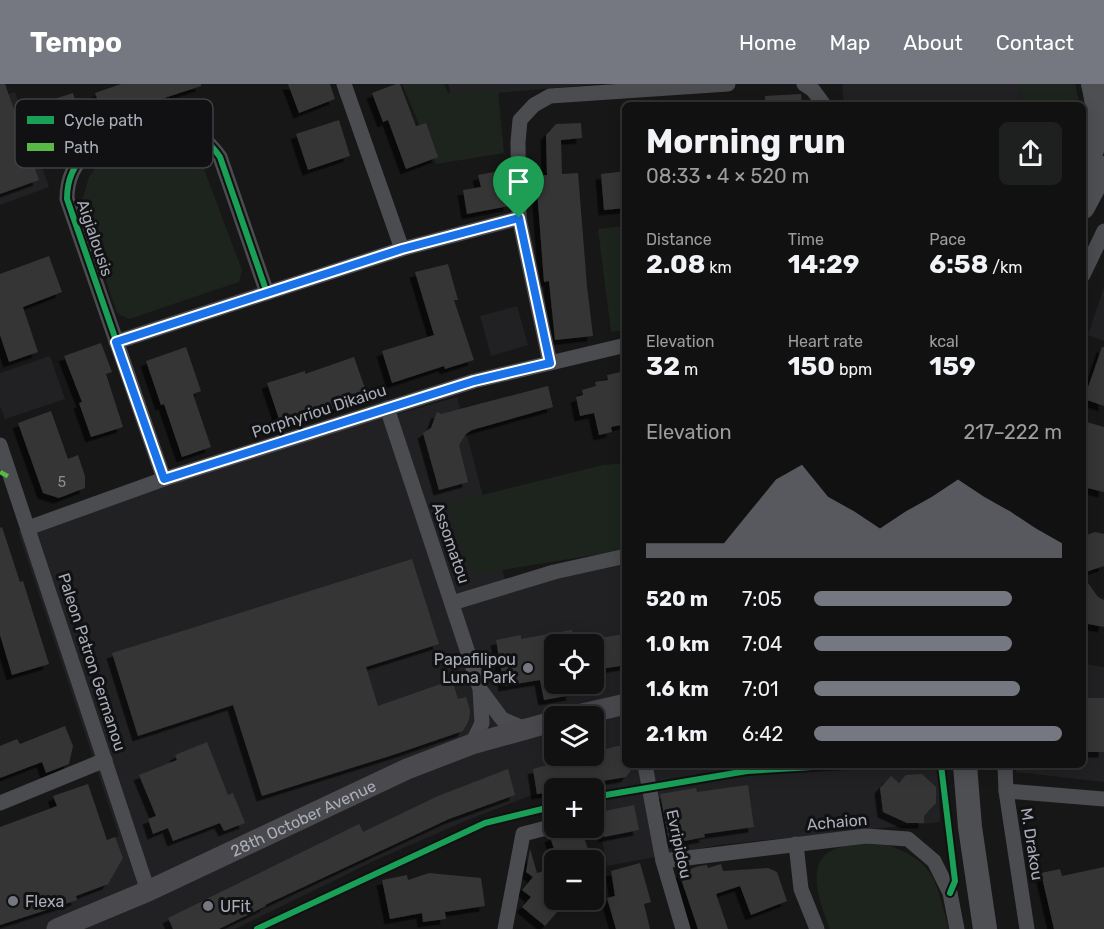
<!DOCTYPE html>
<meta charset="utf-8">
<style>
:root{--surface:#111;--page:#1e1f1f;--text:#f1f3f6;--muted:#9c9d9f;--line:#303131;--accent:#757880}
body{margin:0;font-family:Rubik,sans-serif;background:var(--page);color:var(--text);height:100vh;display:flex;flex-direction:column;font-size:22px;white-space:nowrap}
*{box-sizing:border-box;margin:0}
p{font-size:20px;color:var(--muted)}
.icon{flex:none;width:33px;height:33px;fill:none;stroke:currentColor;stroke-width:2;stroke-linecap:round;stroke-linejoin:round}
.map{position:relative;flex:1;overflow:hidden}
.drawer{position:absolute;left:622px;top:18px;width:464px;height:666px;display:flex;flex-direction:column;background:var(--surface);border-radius:9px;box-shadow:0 3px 15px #0003,0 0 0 2px var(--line)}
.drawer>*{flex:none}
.buttons{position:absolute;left:544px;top:550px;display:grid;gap:12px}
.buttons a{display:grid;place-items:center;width:60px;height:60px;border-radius:9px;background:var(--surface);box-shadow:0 3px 15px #0003,0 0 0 2px var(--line);font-size:30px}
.pin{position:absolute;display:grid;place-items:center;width:51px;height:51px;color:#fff;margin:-62px -26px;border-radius:50% 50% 50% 0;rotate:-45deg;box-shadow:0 0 6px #0007}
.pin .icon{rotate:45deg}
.round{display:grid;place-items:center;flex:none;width:63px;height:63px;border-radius:9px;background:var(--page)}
.headline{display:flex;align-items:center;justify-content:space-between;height:102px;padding:0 24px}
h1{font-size:33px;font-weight:700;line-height:45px}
.figures{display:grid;grid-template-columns:repeat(3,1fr);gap:9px;height:102px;padding:6px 24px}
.figures div{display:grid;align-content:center}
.figures b{font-size:26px;font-weight:700}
.figures small{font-size:16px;font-weight:400}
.figures p{font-size:16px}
.chart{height:168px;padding:12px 24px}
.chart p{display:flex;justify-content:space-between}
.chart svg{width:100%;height:108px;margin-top:6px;fill:var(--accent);opacity:.7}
ul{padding:0 24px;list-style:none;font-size:20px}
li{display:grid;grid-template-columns:96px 72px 1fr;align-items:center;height:45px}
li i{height:15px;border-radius:8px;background:var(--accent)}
header{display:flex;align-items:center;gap:36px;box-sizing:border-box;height:84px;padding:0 30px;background:var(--accent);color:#fff}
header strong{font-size:28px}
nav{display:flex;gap:33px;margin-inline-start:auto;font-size:21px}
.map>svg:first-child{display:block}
</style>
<header>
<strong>Tempo</strong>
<nav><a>Home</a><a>Map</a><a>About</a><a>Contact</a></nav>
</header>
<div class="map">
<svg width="1104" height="845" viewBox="0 0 1104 845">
<defs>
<filter id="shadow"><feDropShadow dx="-5.5" dy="5.5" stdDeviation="0" flood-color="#0009"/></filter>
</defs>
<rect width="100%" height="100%" fill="#171717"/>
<g fill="#212123" fill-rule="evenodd">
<path d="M448 0H598L452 13Z"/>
<path d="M842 0H1019L1023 21H844Z"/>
<path d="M15 8 49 103 0 121V13Z"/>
<path d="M1104 203V257L1088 251Z"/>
<path d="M517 222 528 261 491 272 480 232Z"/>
<path d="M50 272 65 315 5 335 0 322V289Z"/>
<path d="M457 313 505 496 625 468 626 681H938L940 738 719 761 607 782 592 702 573 705H555V708L529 712 470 735 378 775 235 845H0V793L119 752 18 447 164 397ZM555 561H594V600H555ZM555 633H594V672H555Z"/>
<path d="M1083 580 1104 583V698L1016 688V681H1083Z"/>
</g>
<g fill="#1d241e">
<path d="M402 0H444L448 9 498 6 504 69 436 80Z"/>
<path d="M1019 0H1075L1080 21H1023Z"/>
<path d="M166 55 199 72 242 186 239 198 129 235 117 229 81 120 89 93 105 71 145 57Z"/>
<path d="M625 142V246L611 248 598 145Z"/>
<path d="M625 379V466L472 491 446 420 603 381Z"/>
<path d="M879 758C936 777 934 792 949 845H830C822 825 805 782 829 768 842 760 864 760 879 758Z"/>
</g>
<g fill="#353536" filter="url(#shadow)">
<path d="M0 0H5L39 96 0 110Z"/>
<path d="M121 0H201V2L137 23 141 33 108 44 95 9Z"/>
<path d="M288 0H330L335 15 299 29Z"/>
<path d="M396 0H400L416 42 426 39 438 73 406 85 388 36 383 38 372 9Z"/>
<path d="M73 9 87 51 62 60 48 17Z"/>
<path d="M801 10 802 21H765V12Z"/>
<path d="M339 36 350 72 308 86 296 50Z"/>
<path d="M581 39 582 54 561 56 562 90 578 89 587 202 593 252 555 256 549 197 544 198 536 92 547 91 546 51 556 40Z"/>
<path d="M505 86 509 107V122L467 130 463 106 481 103 478 91Z"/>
<path d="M626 87V124L604 126 601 90Z"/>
<path d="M49 172 62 208 23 223 38 268 9 278 0 251V190Z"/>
<path d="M448 180 458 216H454L474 276 445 285 444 282 392 299 382 267 434 251 415 188Z"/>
<path d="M101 259 112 288 106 290 123 343 91 353 79 319 82 318 64 272Z"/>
<path d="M186 263 201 307 193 310 211 363 182 373 164 320 161 321 146 277Z"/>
<path d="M1102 263H1104V322L1084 315Z"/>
<path d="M354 273 368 313 331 326 329 322 280 338 267 299 305 287V290Z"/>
<path d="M626 287V340L611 343 612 348 599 351 594 329 580 332 576 313 583 311 582 306 596 302 595 298 608 296 607 291Z"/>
<path d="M548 302 553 323 472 346 466 350 459 361 468 398 439 406 423 349 431 344 437 328 441 330Z"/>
<path d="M51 327 68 375 78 371 85 392V404L59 414 43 409 18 339Z"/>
<path d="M1083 337 1104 343V408L1083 403Z"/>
<path d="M2 443 20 498 23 497 49 580 12 591 0 551V444Z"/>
<path d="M1095 448 1104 450V482L1083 489V452Z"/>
<path d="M412 475 439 560 366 583 378 622 452 596 458 615 466 613 470 626 469 636 463 647 396 670 262 712 233 621 138 652 112 569Z"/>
<path d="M1083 492 1098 513 1104 516V543L1083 539Z"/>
<path d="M572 546 575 561H555V600H570L572 611 544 616 540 596 504 602 496 556 521 551V555Z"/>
<path d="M624 550 626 581 594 586V555Z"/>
<rect x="1083" y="614" width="21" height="54"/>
<path d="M65 642 73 662 69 680 46 689 42 678 0 694V662L17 655 20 660Z"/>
<path d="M207 658 228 711 233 709 245 739 224 747 220 739 173 757 168 744 153 750 148 735 156 732 139 691 177 676 175 671Z"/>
<path d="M618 662H626V681H635L626 693 555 705V707L537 710 533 685 581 672H594V668Z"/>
<path d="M508 685 515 711 449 735 265 821 266 822 219 845H173L168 834 359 740 363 748 438 712Z"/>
<path d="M922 690 936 703V719L924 732V739H907L883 728 880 704 891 692 899 699 906 691Z"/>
<path d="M88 700 107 756 115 753 123 774 108 800 76 812 77 816 0 841V743L57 722 53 712Z"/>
<path d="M748 701 754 743 704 750 705 753 674 759 669 756 660 710 696 704 697 708Z"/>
<path d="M634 721 639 746 604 753 600 728Z"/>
<path d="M559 744H581L592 777H558L550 753 556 750Z"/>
<path d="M530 765 537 789 555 784V818L552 821 558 827 545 842 522 823 531 813 522 806 533 793 526 788Z"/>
<path d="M640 779 651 818 644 820 650 845H616L607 814 615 812 611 787Z"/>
<path d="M721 780 723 787 768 784 777 788 787 817 751 831 740 802 716 810 728 845H698L679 789 699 782 707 781 708 784Z"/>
<path d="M1104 783V845H1054L1041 789 1060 785 1062 792Z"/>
<path d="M429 789 481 794 485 822 445 828 446 835 423 838 422 829 390 835 382 796 407 791 408 796Z"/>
</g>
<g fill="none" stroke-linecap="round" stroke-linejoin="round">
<g stroke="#4b4c50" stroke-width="15">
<path d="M344 0 402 165"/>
<path d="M804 0 813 6 824 21"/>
<path d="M1083 191 1104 147"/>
<path d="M116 258 402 165 519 134"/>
<path d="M550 279 519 134 518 58 520 36 534 21 550 12 728 0"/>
<path d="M387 324 480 605 482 639 472 660"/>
<path d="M0 361 148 807"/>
<path d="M164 395 67 115C67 71 99 59 135 48 148 44 162 39 176 42 194 46 209 57 220 73L267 209"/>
<path d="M28 444 164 395 474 297 626 261"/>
<path d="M452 519 554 488 626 472"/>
<path d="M482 608 502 635 525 645"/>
<path d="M645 681 663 777 683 845"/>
<path d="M1005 681 1006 707 1027 845"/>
<path d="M1006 707 1104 715"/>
<path d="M0 719 105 676"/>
<path d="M796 760 801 805 817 845"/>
<path d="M663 777 866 752 908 755 934 777 950 809 957 845"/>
<path d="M505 845 523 750 550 743"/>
</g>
<g stroke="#4a4a4e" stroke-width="21">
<path d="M569 633 626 620"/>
<path id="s1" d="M57 845 148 807 407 685 472 660 555 637"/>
</g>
<g stroke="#4d4f52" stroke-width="24">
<path d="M1083 88C1099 53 1102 37 1093 0"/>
<path d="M1083 123 1104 84"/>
<path d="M965 681 970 743 985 845"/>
</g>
<path stroke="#58b947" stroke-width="4.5" stroke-dasharray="9 4.5" stroke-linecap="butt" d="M0 388 11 394"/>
<g stroke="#111113" stroke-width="10">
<g id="cycleway">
<path d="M164 395 67 115C67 71 99 59 135 48 148 44 162 39 176 42 194 46 209 57 220 73L267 209"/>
<path d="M941 681 955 797 950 809"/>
<path d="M594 713 747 687 846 681"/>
<path d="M257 845 485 739 555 722"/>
</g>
</g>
<use href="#cycleway" stroke="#1a9f57" stroke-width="6"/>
</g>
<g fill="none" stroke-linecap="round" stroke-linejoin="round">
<g stroke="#fff" stroke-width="12">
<path id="route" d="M519 134 550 279 474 297 164 395 116 258 402 165Z"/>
</g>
<use href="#route" stroke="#1a73e8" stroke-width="8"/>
</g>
<g fill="#757880" stroke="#111113" stroke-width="2">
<circle cx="528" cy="584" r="6"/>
<circle cx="13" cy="817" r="6"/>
<circle cx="208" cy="822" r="6"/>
</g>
<g text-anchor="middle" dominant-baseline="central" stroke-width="6" stroke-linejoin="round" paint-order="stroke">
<g font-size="14" fill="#8b8f98">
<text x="62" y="398">5</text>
</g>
<g font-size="16" fill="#a8adb8" stroke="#111113">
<text transform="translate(95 154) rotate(71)">Aigialousis</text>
<text transform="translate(319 327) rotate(-18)">Porphyriou Dikaiou</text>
<text transform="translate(451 459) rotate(71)">Assomatou</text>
<text transform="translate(92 578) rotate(72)">Paleon Patron Germanou</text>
<text stroke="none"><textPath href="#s1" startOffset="270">28th October Avenue</textPath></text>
<text transform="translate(837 738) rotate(-5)">Achaion</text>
<text transform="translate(679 760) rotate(78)">Evripidou</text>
<text transform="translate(1032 760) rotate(81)">M. Drakou</text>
</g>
<g font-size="16" fill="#a8adb8" stroke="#111113" text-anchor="start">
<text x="516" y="575" text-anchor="end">Papafilipou<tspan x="516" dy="18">Luna Park</tspan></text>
<text x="25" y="817">Flexa</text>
<text x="220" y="822">UFit</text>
</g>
</g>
<rect x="15" y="15" width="198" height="69" rx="9" fill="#111113" stroke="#3e4045" stroke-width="1.5"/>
<rect x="27" y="32" width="27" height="8" fill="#1a9f57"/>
<rect x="27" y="59" width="27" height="8" fill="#58b947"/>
<g font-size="16" fill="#a8adb8">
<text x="64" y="42">Cycle path</text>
<text x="64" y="69">Path</text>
</g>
</svg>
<div class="buttons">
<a><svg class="icon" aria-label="locate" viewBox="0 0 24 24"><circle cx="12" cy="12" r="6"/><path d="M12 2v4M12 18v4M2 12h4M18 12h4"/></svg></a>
<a><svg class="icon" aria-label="layers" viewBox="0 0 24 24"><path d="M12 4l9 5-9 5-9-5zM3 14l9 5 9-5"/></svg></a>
<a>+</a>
<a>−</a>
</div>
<div class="pin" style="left:519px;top:134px;background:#1e9e55"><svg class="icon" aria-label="arrive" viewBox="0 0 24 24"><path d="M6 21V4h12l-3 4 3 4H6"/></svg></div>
<section class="drawer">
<div class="headline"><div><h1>Morning run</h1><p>08:33 · 4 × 520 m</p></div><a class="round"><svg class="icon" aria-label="share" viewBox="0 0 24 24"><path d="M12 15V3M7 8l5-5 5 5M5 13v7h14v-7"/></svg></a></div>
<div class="figures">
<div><p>Distance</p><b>2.08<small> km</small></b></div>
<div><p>Time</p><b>14:29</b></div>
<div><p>Pace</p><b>6:58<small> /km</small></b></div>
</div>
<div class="figures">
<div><p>Elevation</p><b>32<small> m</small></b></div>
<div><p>Heart rate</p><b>150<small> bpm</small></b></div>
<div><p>kcal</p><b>159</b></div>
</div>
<div class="chart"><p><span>Elevation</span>217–222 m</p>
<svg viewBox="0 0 160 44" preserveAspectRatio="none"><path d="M0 44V38L10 38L20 38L30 38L40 25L50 12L60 6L70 19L80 25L90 32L100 25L110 19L120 12L130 19L140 25L150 32L160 38V44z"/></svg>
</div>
<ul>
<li><b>520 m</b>7:05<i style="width:80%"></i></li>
<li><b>1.0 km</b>7:04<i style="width:80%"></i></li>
<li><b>1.6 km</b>7:01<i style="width:83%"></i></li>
<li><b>2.1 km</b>6:42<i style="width:100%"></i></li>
</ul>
</section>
</div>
